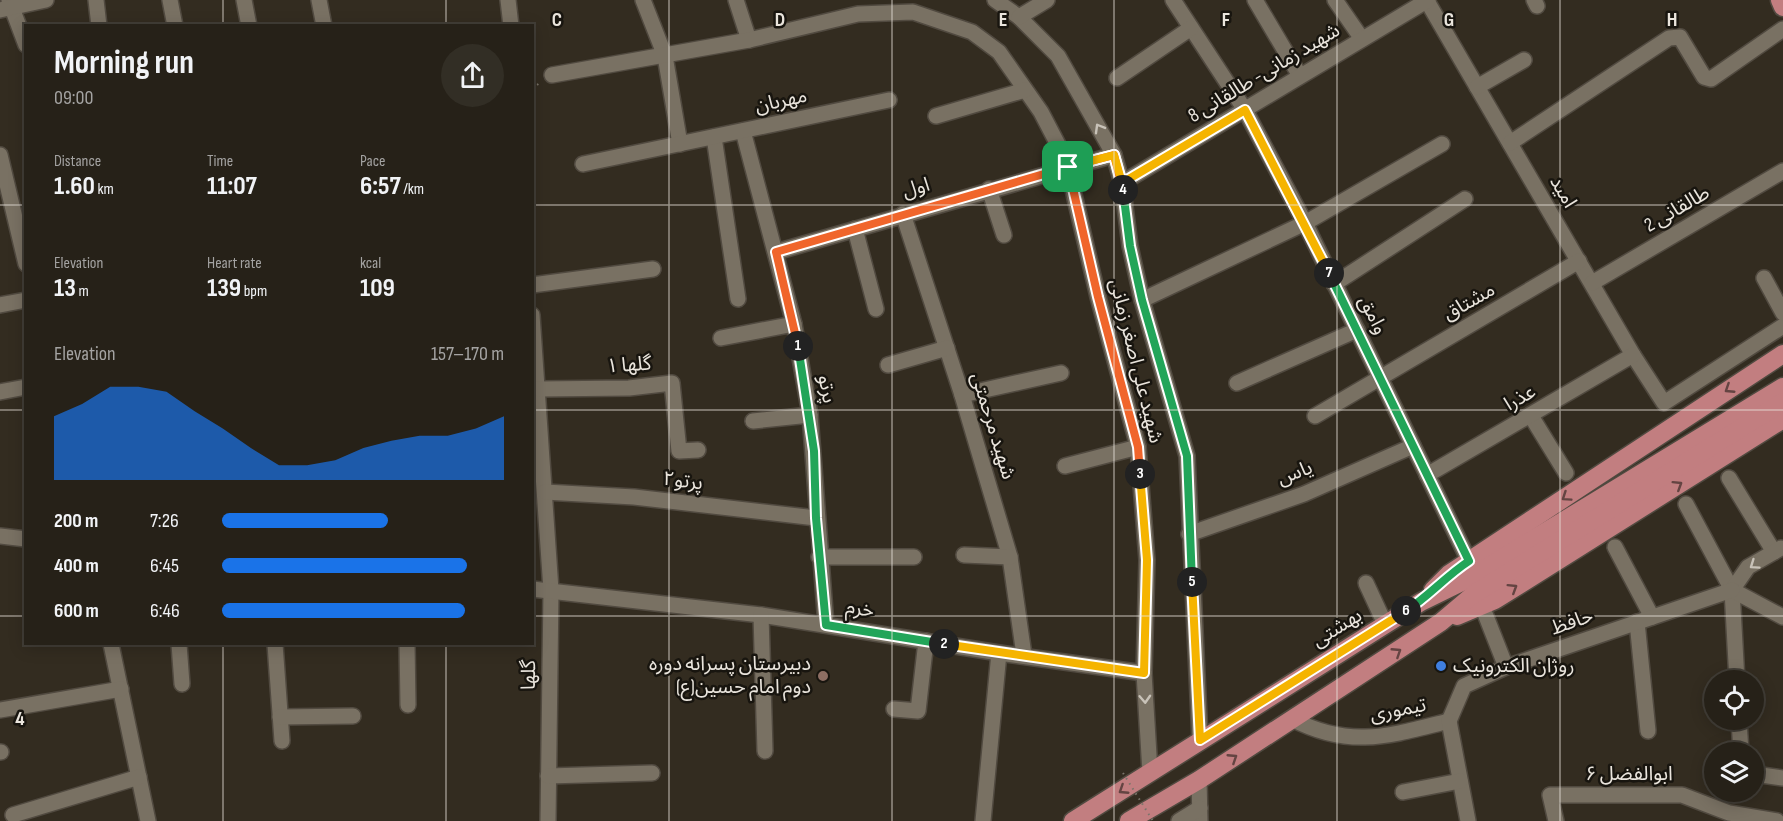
<!DOCTYPE html>
<meta charset="utf-8">
<style>
:root{--surface:#262118;--page:#322e25;--text:#f1f3f6;--muted:#a4a3a2;--line:#423e37;--accent:#1a73e8}
body{margin:0;font-family:"Sofia Sans Condensed","Noto Sans Arabic",sans-serif;background:var(--page);color:var(--text);height:100vh;display:flex;flex-direction:column;font-size:22px;white-space:nowrap}
*{box-sizing:border-box;margin:0}
p{font-size:20px;color:var(--muted)}
.icon{flex:none;width:33px;height:33px;fill:none;stroke:currentColor;stroke-width:2;stroke-linecap:round;stroke-linejoin:round}
.map{position:relative;flex:1;overflow:hidden}
.panel{position:absolute;left:24px;top:24px;width:510px;height:621px;display:flex;flex-direction:column;background:var(--surface);border-radius:0px;box-shadow:0 3px 15px #0003,0 0 0 2px var(--line)}
.panel>*{flex:none}
.controls{position:absolute;left:1704px;top:670px;display:grid;gap:12px}
.controls a{display:grid;place-items:center;width:60px;height:60px;border-radius:50%;background:var(--surface);box-shadow:0 3px 15px #0003,0 0 0 2px var(--line);font-size:30px}
.pin{position:absolute;display:grid;place-items:center;width:51px;height:51px;color:#fff;margin:-26px;border-radius:12px;box-shadow:0 3px 9px #0006}
.km{position:absolute;width:30px;height:30px;margin:-15px;border-radius:50%;background:#222;color:#fff;font-size:16px;line-height:30px;text-align:center}
.round{display:grid;place-items:center;flex:none;width:63px;height:63px;border-radius:32px;background:var(--page)}
.head{display:flex;align-items:center;justify-content:space-between;height:102px;padding:0 30px}
h1{font-size:33px;font-weight:700;line-height:45px}
.metrics{display:grid;grid-template-columns:repeat(3,1fr);gap:9px;height:102px;padding:6px 30px}
.metrics div{display:grid;align-content:center}
.metrics b{font-size:26px;font-weight:700}
.metrics small{font-size:16px;font-weight:400}
.metrics p{font-size:16px}
.chart{height:168px;padding:12px 30px}
.chart p{display:flex;justify-content:space-between}
.chart svg{width:100%;height:108px;margin-top:6px;fill:var(--accent);opacity:.7}
ul{padding:0 30px;list-style:none;font-size:20px}
li{display:grid;grid-template-columns:96px 72px 1fr;align-items:center;height:45px}
li i{height:15px;border-radius:8px;background:var(--accent)}
.map>svg:first-child{display:block}
</style>
<div class="map">
<svg width="1783" height="821" viewBox="0 0 1783 821">
<rect width="100%" height="100%" fill="#332c20"/>
<g fill="none" stroke-linecap="round" stroke-linejoin="round">
<g stroke="#514a40" stroke-width="18">
<g id="minor">
<path d="M9 0 26 45"/>
<path d="M96 0 99 26"/>
<path d="M170 0 175 26"/>
<path d="M244 0 249 26"/>
<path d="M319 0 324 26"/>
<path d="M508 0 511 26"/>
<path d="M643 0 665 56 680 144"/>
<path d="M736 0 749 40"/>
<path d="M995 0 1019 17 1058 56 1114 155 1122 183 1130 246 1142 300 1187 456 1200 740"/>
<path d="M1173 0 1245 110 1305 223 1469 561"/>
<path d="M1255 0 1300 76"/>
<path d="M1335 0 1362 39"/>
<path d="M1534 0 1537 6"/>
<path d="M1427 1 1633 355 1664 403 1783 326"/>
<path d="M0 10 46 0"/>
<path d="M1019 17 1047 0"/>
<path d="M552 75 749 40 858 14 913 12 972 32 999 52 1041 112 1066 160 1098 297 1138 447 1147 560 1144 673 1150 772"/>
<path d="M1117 78 1191 28"/>
<path d="M1477 87 1524 60"/>
<path d="M936 116 1025 90"/>
<path d="M743 131 794 324 810 415 826 625"/>
<path d="M714 137 738 299"/>
<path d="M1510 143 1669 38 1680 37 1704 77 1711 79 1783 29"/>
<path d="M0 155 26 264"/>
<path d="M583 164 889 100"/>
<path d="M1122 183 1428 0"/>
<path d="M989 189 1004 235"/>
<path d="M903 214 962 395 1010 557 1024 655"/>
<path d="M855 229 876 309"/>
<path d="M776 252 1114 155"/>
<path d="M1764 278 1783 313"/>
<path d="M1592 283 1783 171"/>
<path d="M1334 284 1465 199"/>
<path d="M532 285 653 269"/>
<path d="M1142 300 1305 223 1442 144"/>
<path d="M0 305 26 300"/>
<path d="M532 315 551 590 548 821"/>
<path d="M721 338 794 324"/>
<path d="M888 365 947 348"/>
<path d="M1237 383 1357 330"/>
<path d="M539 389 629 388 672 383 679 451 698 450"/>
<path d="M0 392 26 387"/>
<path d="M962 395 1061 373"/>
<path d="M1315 416 1579 261"/>
<path d="M1531 416 1566 473"/>
<path d="M753 421 810 415"/>
<path d="M1065 466 1138 447"/>
<path d="M1427 475 1633 355"/>
<path d="M1729 478 1774 552"/>
<path d="M545 492 634 497 816 518"/>
<path d="M1686 504 1732 590 1737 681"/>
<path d="M1189 534 1304 494 1413 446"/>
<path d="M0 536 26 539"/>
<path d="M1615 547 1652 617"/>
<path d="M964 555 1010 557"/>
<path d="M819 557H914"/>
<path d="M1366 583 1385 624"/>
<path d="M532 589 761 615 999 653 1144 673"/>
<path d="M1732 590 1748 567 1781 548"/>
<path d="M1732 590 1783 617"/>
<path d="M1482 606 1506 667"/>
<path d="M761 615 765 751"/>
<path d="M1637 622 1648 731"/>
<path d="M111 644 148 821"/>
<path d="M179 644 182 684"/>
<path d="M275 644 282 741"/>
<path d="M407 644 408 705"/>
<path d="M894 709 918 711 926 641"/>
<path d="M0 710 121 689"/>
<path d="M280 717 353 716"/>
<path d="M1292 719C1350 749 1389 736 1449 721"/>
<path d="M1739 720 1741 753"/>
<path d="M1449 721 1464 686 1506 667 1732 590"/>
<path d="M1449 721 1468 821"/>
<path d="M0 752H1"/>
<path d="M1754 774 1783 778"/>
<path d="M548 776 652 773"/>
<path d="M1199 780 1200 821"/>
<path d="M1403 792 1460 781"/>
<path d="M13 815 139 777"/>
<path d="M983 821 999 653"/>
<path d="M1179 821 1200 808"/>
<path d="M1556 821 1550 795H1682L1729 813 1777 821"/>
</g>
</g>
<g stroke="#514a40" stroke-width="21">
<g id="major">
<path d="M1780 0 1783 7"/>
<path d="M1433 590 1449 574 1783 354"/>
<path d="M1457 616 1495 600 1783 419"/>
<path d="M1073 821 1421 602 1468 579 1783 387"/>
<path d="M1129 821 1199 780 1441 622 1474 594 1783 402"/>
</g>
</g>
<path stroke="#7a746a" stroke-width="2" stroke-dasharray="1.5 4.5" stroke-linecap="butt" d="M532 88 540 83"/>
<use href="#minor" stroke="#797163" stroke-width="15"/>
<use href="#major" stroke="#c27e80" stroke-width="18"/>
<path stroke="#7a746a" stroke-width="2" stroke-dasharray="1.5 4.5" stroke-linecap="butt" d="M1123 773 1153 821"/>
</g>
<defs><path id="oneway-chevron" d="M-2-3.5L2.5 0L-2 3.5" fill="none" stroke-width="1.6" stroke-linecap="round" stroke-linejoin="round" transform="scale(1.5)"/></defs>
<g stroke="#c8c2b8">
<use href="#oneway-chevron" transform="translate(1099 128) rotate(-120)"/>
<use href="#oneway-chevron" transform="translate(1754 565) rotate(145)"/>
<use href="#oneway-chevron" transform="translate(1145 699) rotate(87)"/>
</g>
<g stroke="#644442">
<use href="#oneway-chevron" transform="translate(1729 389) rotate(147)"/>
<use href="#oneway-chevron" transform="translate(1678 485) rotate(-32)"/>
<use href="#oneway-chevron" transform="translate(1566 497) rotate(146)"/>
<use href="#oneway-chevron" transform="translate(1513 588) rotate(-32)"/>
<use href="#oneway-chevron" transform="translate(1397 652) rotate(-33)"/>
<use href="#oneway-chevron" transform="translate(1233 758) rotate(-33)"/>
<use href="#oneway-chevron" transform="translate(1123 790) rotate(147)"/>
</g>
<g fill="none" stroke-linecap="round" stroke-linejoin="round">
<g stroke="#fff" stroke-width="12">
<path id="split-1" d="M798 346 776 252 1068 167"/>
</g>
<g stroke="#fff" stroke-width="12">
<path id="split-2" d="M798 346 814 451 816 518 826 625 944 644"/>
</g>
<g stroke="#fff" stroke-width="12">
<path id="split-3" d="M944 644 1144 673 1147 560 1140 474"/>
</g>
<g stroke="#fff" stroke-width="12">
<path id="split-4" d="M1123 190 1114 155 1068 167 1098 297 1138 447 1140 474"/>
</g>
<g stroke="#fff" stroke-width="12">
<path id="split-5" d="M1123 190 1130 246 1142 300 1187 456 1192 582"/>
</g>
<g stroke="#fff" stroke-width="12">
<path id="split-6" d="M1192 582 1200 740 1406 611"/>
</g>
<g stroke="#fff" stroke-width="12">
<path id="split-7" d="M1329 273 1469 561C1446 576 1429 596 1406 611"/>
</g>
<g stroke="#fff" stroke-width="12">
<path id="split-8" d="M1068 167 1114 155 1122 183 1245 110 1329 273"/>
</g>
<use href="#split-1" stroke="#f0652b" stroke-width="8"/>
<use href="#split-2" stroke="#22a559" stroke-width="8"/>
<use href="#split-3" stroke="#f5b400" stroke-width="8"/>
<use href="#split-4" stroke="#f0652b" stroke-width="8"/>
<use href="#split-5" stroke="#22a559" stroke-width="8"/>
<use href="#split-6" stroke="#f5b400" stroke-width="8"/>
<use href="#split-7" stroke="#22a559" stroke-width="8"/>
<use href="#split-8" stroke="#f5b400" stroke-width="8"/>
</g>
<path fill="none" stroke="#eae5dd" stroke-width="1.5" stroke-opacity="0.55" d="M223 0V26M446 0V26M669 0V821M892 0V821M1114 0V821M1337 0V821M1560 0V821M0 205H26M532 205H1783M0 410H26M532 410H1783M0 616H26M532 616H1783M223 644V821M446 644V821"/>
<circle fill="#3f7fe0" stroke="#18150f" stroke-width="2" cx="1441" cy="666" r="6"/>
<circle fill="#8d6e63" stroke="#18150f" stroke-width="2" cx="823" cy="676" r="6"/>
<g text-anchor="middle" dominant-baseline="central" stroke-width="5" stroke-linejoin="round" paint-order="stroke">
<g font-size="20" fill="#eae5dd" stroke="#18150f">
<text transform="translate(1264 73) rotate(-31)">شهید زمانی- طالقانی 8</text>
<text transform="translate(781 101) rotate(-12)">مهربان</text>
<text transform="translate(916 188) rotate(-16)">اول</text>
<text transform="translate(1563 192) rotate(60)">امید</text>
<text transform="translate(1677 209) rotate(-30)">طالقانی 2</text>
<text transform="translate(1469 302) rotate(-30)">مشتاق</text>
<text transform="translate(1373 315) rotate(64)">وامق</text>
<text transform="translate(1136 361) rotate(76)">شهید علی اصغر زمانی</text>
<text transform="translate(629 365) rotate(-4)">گلها ۱</text>
<text transform="translate(827 389) rotate(80)">پرتو</text>
<text transform="translate(1520 398) rotate(-30)">عذرا</text>
<text transform="translate(993 426) rotate(73)">شهید مرحمتی</text>
<text transform="translate(1295 473) rotate(-21)">یاس</text>
<text transform="translate(683 481) rotate(7)">پرتو۲</text>
<text transform="translate(860 609) rotate(9)">خرم</text>
<text transform="translate(1572 622) rotate(-19)">حافظ</text>
<text transform="translate(1337 628) rotate(-32)">بهشتی</text>
<text transform="translate(529 675) rotate(-89)">گلها</text>
<text transform="translate(1398 710) rotate(-11)">تیموری</text>
<text x="1629" y="774">ابوالفضل ۶</text>
</g>
<g font-size="20" fill="#eae5dd" stroke="#18150f" text-anchor="end">
<text x="811" y="664">دبیرستان پسرانه دوره<tspan x="811" dy="23">دوم امام حسین(ع)</tspan></text>
<text x="1453" y="666" text-anchor="start">روژان الکترونیک</text>
</g>
</g>
<g font-size="20" text-anchor="middle" font-weight="bold" fill="#eae5dd" stroke="#18150f" stroke-width="5" stroke-linejoin="round" paint-order="stroke">
<text x="557" y="26">C</text>
<text x="780" y="26">D</text>
<text x="1003" y="26">E</text>
<text x="1226" y="26">F</text>
<text x="1449" y="26">G</text>
<text x="1672" y="26">H</text>
<text x="20" y="725">4</text>
</g>
</svg>
<div class="controls">
<a><svg class="icon" aria-label="locate" viewBox="0 0 24 24"><circle cx="12" cy="12" r="6"/><path d="M12 2v4M12 18v4M2 12h4M18 12h4"/></svg></a>
<a><svg class="icon" aria-label="layers" viewBox="0 0 24 24"><path d="M12 4l9 5-9 5-9-5zM3 14l9 5 9-5"/></svg></a>
</div>
<div class="pin" style="left:1068px;top:167px;background:#1e9e55"><svg class="icon" aria-label="arrive" viewBox="0 0 24 24"><path d="M6 21V4h12l-3 4 3 4H6"/></svg></div>
<b class="km" style="left:798px;top:346px">1</b>
<b class="km" style="left:944px;top:644px">2</b>
<b class="km" style="left:1140px;top:474px">3</b>
<b class="km" style="left:1123px;top:190px">4</b>
<b class="km" style="left:1192px;top:582px">5</b>
<b class="km" style="left:1406px;top:611px">6</b>
<b class="km" style="left:1329px;top:273px">7</b>
<section class="panel">
<div class="head"><div><h1>Morning run</h1><p>09:00</p></div><a class="round"><svg class="icon" aria-label="share" viewBox="0 0 24 24"><path d="M12 15V3M7 8l5-5 5 5M5 13v7h14v-7"/></svg></a></div>
<div class="metrics">
<div><p>Distance</p><b>1.60<small> km</small></b></div>
<div><p>Time</p><b>11:07</b></div>
<div><p>Pace</p><b>6:57<small> /km</small></b></div>
</div>
<div class="metrics">
<div><p>Elevation</p><b>13<small> m</small></b></div>
<div><p>Heart rate</p><b>139<small> bpm</small></b></div>
<div><p>kcal</p><b>109</b></div>
</div>
<div class="chart"><p><span>Elevation</span>157–170 m</p>
<svg viewBox="0 0 160 44" preserveAspectRatio="none"><path d="M0 44V18L10 13L20 6L30 6L40 8L50 16L60 23L70 31L80 38L90 38L100 36L110 31L120 28L130 26L140 26L150 23L160 18V44z"/></svg>
</div>
<ul>
<li><b>200 m</b>7:26<i style="width:59%"></i></li>
<li><b>400 m</b>6:45<i style="width:87%"></i></li>
<li><b>600 m</b>6:46<i style="width:86%"></i></li>
</ul>
</section>
</div>
